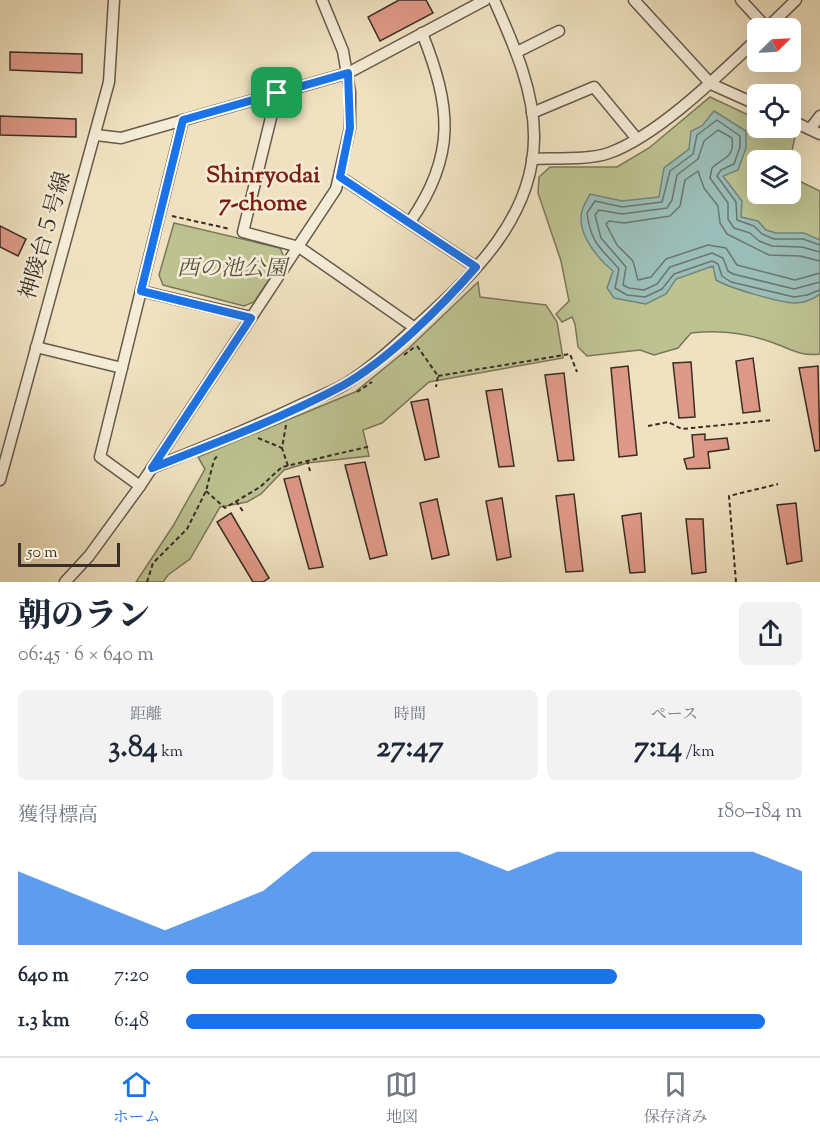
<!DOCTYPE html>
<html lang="ja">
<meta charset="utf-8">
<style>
:root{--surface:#fff;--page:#f2f2f3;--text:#1f2937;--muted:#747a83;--line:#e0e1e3;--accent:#1a73e8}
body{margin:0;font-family:"Sorts Mill Goudy","Noto Serif JP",serif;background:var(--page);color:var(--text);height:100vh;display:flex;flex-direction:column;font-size:22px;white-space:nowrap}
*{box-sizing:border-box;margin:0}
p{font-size:20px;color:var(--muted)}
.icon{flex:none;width:33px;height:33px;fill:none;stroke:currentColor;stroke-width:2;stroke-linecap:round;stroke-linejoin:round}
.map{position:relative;height:582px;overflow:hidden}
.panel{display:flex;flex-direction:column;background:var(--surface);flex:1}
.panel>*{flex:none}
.needle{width:39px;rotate:66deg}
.buttons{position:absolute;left:747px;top:18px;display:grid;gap:12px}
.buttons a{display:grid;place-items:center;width:54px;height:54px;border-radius:9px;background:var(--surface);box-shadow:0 6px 24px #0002;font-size:30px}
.scale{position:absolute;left:18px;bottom:15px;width:102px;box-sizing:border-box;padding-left:6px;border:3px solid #382e25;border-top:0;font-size:16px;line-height:21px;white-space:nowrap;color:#382e25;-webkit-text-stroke:4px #f5ecd7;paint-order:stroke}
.pin{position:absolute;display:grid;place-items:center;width:51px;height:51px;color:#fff;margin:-26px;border-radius:12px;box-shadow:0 3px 9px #0006}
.round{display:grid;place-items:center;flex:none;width:63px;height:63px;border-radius:9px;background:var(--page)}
.summary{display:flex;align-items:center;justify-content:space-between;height:102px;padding:0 18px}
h1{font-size:33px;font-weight:800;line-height:45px}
.stats{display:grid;grid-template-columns:repeat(3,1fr);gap:9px;height:102px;padding:6px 18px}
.stats div{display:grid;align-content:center;border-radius:9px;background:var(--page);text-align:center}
.stats b{font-size:30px;font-weight:800}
.stats small{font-size:16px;font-weight:400}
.stats p{font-size:16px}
.chart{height:168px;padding:12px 18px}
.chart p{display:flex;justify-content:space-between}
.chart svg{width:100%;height:108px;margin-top:6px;fill:var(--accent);opacity:.7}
ul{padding:0 18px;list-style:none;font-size:20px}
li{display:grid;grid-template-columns:96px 72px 1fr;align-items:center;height:45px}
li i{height:15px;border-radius:8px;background:var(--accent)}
.tabs{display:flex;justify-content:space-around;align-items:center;height:84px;border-top:2px solid var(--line);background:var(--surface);font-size:16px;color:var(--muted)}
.tabs a{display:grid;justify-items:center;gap:3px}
.tabs .active{color:var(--accent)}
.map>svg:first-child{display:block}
</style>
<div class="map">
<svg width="820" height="582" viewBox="0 0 820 582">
<rect width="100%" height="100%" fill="#f0e2c1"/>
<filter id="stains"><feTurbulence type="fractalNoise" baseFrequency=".00333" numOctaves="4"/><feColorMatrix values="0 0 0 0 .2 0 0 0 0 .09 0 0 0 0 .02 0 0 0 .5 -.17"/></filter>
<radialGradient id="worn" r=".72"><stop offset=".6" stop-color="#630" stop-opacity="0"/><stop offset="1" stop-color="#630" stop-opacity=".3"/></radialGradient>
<g fill="#bdc291" stroke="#7a785b" stroke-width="1.5">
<path d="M710 97 757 119 758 128H774L795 137 790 160H758V194H790L791 177 820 191V354C800 357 789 348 771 342 746 333 717 330 691 333L678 348 654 355 640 350 587 356 578 347 575 324 572 317 562 322 556 314 569 301 561 261 538 193 539 177 550 167H617L649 148Z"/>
<path d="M174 223 280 248 284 257 254 302 244 306 163 285 159 275Z"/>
<path d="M478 282 480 297 546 305 557 322 563 358 429 382 382 423 363 430 369 456 307 463 284 470 261 494 247 502 220 507 190 559 168 575 163 582H136L173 526 205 469 198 457 355 392 409 348Z"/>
</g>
<path fill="#9bbdb7" stroke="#73847d" stroke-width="1.5" d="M714 111 746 131V148L738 170 723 176 742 201 741 217 758 221 766 230 776 233H804L820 240V294C812 300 804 303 794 303 778 302 729 288 716 280L713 266 676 279 666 294 646 304 614 298 607 288 613 271C598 259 576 233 582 211 583 205 588 199 590 194L622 201 659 197 664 168 689 149 691 131 702 126Z"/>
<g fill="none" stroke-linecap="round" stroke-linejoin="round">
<g stroke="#6a766e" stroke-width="1.5">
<path d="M820 245 803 239H774L762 234 754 226 737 220 736 202 717 176 721 170 734 164 740 147V136L717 120 697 135 693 154 670 171 662 202 622 207 595 201 587 213C591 244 601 248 619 269L615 288 627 295 645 297 662 289 674 274 712 261 718 264 722 276 731 282 794 297 807 295 820 290"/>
<path d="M820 252 802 247 772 246 759 241 750 233 734 228 728 219V203L710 178 712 168C723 157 735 159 732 138L718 130 704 141 698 159 677 175 672 200 667 208 622 214 599 210 595 215 601 238 626 267 623 285 629 288 644 290 657 284 670 267 712 253 723 258 728 271 733 274 794 289 820 282"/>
<path d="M820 261 800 256 769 255 727 234 720 223 718 206 704 188 698 171 685 180 680 206 670 216 624 223 609 221 606 224 617 245 633 261 638 280 651 277 666 259 708 245 726 248 737 265 795 280 820 273"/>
</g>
</g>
<g fill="#df9988" stroke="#382e25" stroke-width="1.5">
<path d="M399 0H426L433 13 380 41 368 17Z"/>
<path d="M10 52 82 54V73L10 70Z"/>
<path d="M0 116 76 119V137L0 135Z"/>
<path d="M0 226 26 239 18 256 0 247Z"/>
<path d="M753 358 760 411 743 413 736 361Z"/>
<path d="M691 362 695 417 679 418 673 363Z"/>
<path d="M628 366 637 455 619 457 611 368Z"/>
<path d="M818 366 820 450 815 451 799 368Z"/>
<path d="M564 373 574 460 558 461 545 375Z"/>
<path d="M502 389 514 466 499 467 486 391Z"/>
<path d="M428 399 439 457 425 460 411 402Z"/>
<path d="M705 434V440L727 438 729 449 708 452 710 468 687 469 684 459 694 457 692 435Z"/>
<path d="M365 462 387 555 370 559 345 465Z"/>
<path d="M299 476 323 567 309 569 284 479Z"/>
<path d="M574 494 583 571 566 572 556 496Z"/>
<path d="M502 498 511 557 497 560 486 501Z"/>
<path d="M437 499 449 555 432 559 420 503Z"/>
<path d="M796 503 802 561 787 564 777 505Z"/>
<path d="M231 513 269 578 263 582H253L217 522Z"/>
<path d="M641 513 645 572 630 573 622 516Z"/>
<path d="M686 519H703L706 572 692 574Z"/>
</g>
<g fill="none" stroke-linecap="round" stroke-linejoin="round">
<g stroke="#665b4c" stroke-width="13">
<g id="street">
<path d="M634 0 711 84 758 105"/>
<path d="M741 0 767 28"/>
<path d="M767 28 796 0"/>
<path d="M517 52 559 31"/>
<path d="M277 93 243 232 299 247 415 328"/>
<path d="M532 113 594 87 637 139"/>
<path d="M790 120 820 134"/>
<path d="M810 129 820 116"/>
<path d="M96 135 121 138 348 73 485 0"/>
<path d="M532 159C553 158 590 160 609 153 659 135 720 74 758 38"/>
<path d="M340 177 476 267"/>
<path d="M410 222C457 155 451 106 422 33"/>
<path d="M141 291 251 317"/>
<path d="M36 347 122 368"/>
<path d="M152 468C201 448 250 429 298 406 313 399 330 393 344 385 372 368 397 344 421 322 475 273 533 217 534 139 535 91 513 43 494 0"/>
<path d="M0 480 109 82 114 0"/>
<path d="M140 486 100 457 183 120"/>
<path d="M65 582 89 556 140 486 336 189 350 128V92L343 51 322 0"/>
</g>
</g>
<g stroke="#382e25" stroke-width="2" stroke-dasharray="4.5 3" stroke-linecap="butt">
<path d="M172 216 230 229"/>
<path d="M417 346 438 376 436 387"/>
<path d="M404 355 416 346"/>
<path d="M438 376 570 354 577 372"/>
<path d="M357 392 372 382"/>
<path d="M286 425 282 448 288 466"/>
<path d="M648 426 668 422 682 429 772 420"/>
<path d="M258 438 282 448"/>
<path d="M307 460 310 471"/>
<path d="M206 491 225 508 260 487 282 467 371 446"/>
<path d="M236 501 244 513"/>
<path d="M147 582 153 563 187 529 206 491 214 460 218 455"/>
<path d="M736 582 729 496 778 484"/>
</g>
<use href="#street" stroke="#f5ecd7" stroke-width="10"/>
</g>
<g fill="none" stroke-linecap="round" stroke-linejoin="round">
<g stroke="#fff" stroke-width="12">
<path id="route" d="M348 73 350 128 340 177 476 267C442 306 387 361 342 386 282 418 216 443 152 468L251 318 141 291 183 120Z"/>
</g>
<use href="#route" stroke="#1a73e8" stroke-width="8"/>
</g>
<g text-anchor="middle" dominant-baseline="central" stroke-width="5" stroke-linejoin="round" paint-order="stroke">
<g font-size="22" fill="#382e25" stroke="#f5ecd7">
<text transform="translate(47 236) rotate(-74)">神陵台５号線</text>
</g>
<g font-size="22" font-style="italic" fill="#595340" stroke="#f5ecd7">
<text x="232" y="270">西の池公園</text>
</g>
<g font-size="24" font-weight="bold" fill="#7a1f14" stroke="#f5ecd7">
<text x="263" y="176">Shinryodai<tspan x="263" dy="28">7-chome</tspan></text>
</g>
</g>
<rect width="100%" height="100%" filter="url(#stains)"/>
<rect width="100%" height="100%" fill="url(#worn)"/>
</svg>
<div class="buttons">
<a><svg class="needle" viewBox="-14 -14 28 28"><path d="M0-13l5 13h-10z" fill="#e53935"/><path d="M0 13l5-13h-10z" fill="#747a83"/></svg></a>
<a><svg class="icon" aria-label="locate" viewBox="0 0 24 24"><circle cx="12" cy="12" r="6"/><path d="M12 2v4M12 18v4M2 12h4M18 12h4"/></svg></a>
<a><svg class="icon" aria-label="layers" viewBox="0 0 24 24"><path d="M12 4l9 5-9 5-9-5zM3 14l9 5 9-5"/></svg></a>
</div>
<div class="scale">50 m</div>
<div class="pin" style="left:277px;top:93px;background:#1e9e55"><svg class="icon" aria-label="arrive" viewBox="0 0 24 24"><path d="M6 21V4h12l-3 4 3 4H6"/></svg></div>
</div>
<section class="panel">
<div class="summary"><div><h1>朝のラン</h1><p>06:45 · 6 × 640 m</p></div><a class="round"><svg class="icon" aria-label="share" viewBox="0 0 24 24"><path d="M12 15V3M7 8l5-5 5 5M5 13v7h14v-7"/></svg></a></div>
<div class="stats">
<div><p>距離</p><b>3.84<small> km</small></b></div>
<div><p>時間</p><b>27:47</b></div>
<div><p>ペース</p><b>7:14<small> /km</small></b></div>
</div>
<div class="chart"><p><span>獲得標高</span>180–184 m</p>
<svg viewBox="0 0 160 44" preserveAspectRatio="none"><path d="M0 44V14L10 22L20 30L30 38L40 30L50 22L60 6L70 6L80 6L90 6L100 14L110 6L120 6L130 6L140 6L150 6L160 14V44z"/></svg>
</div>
<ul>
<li><b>640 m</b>7:20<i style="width:70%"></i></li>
<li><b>1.3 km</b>6:48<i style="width:94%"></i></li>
</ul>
</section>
<nav class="tabs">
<a class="active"><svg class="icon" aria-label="home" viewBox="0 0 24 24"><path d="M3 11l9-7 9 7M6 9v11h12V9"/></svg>ホーム</a>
<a><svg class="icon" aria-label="map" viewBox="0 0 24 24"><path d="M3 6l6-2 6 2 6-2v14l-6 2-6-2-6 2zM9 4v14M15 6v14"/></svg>地図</a>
<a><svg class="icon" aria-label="saved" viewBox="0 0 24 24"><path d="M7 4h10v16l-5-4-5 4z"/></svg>保存済み</a>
</nav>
